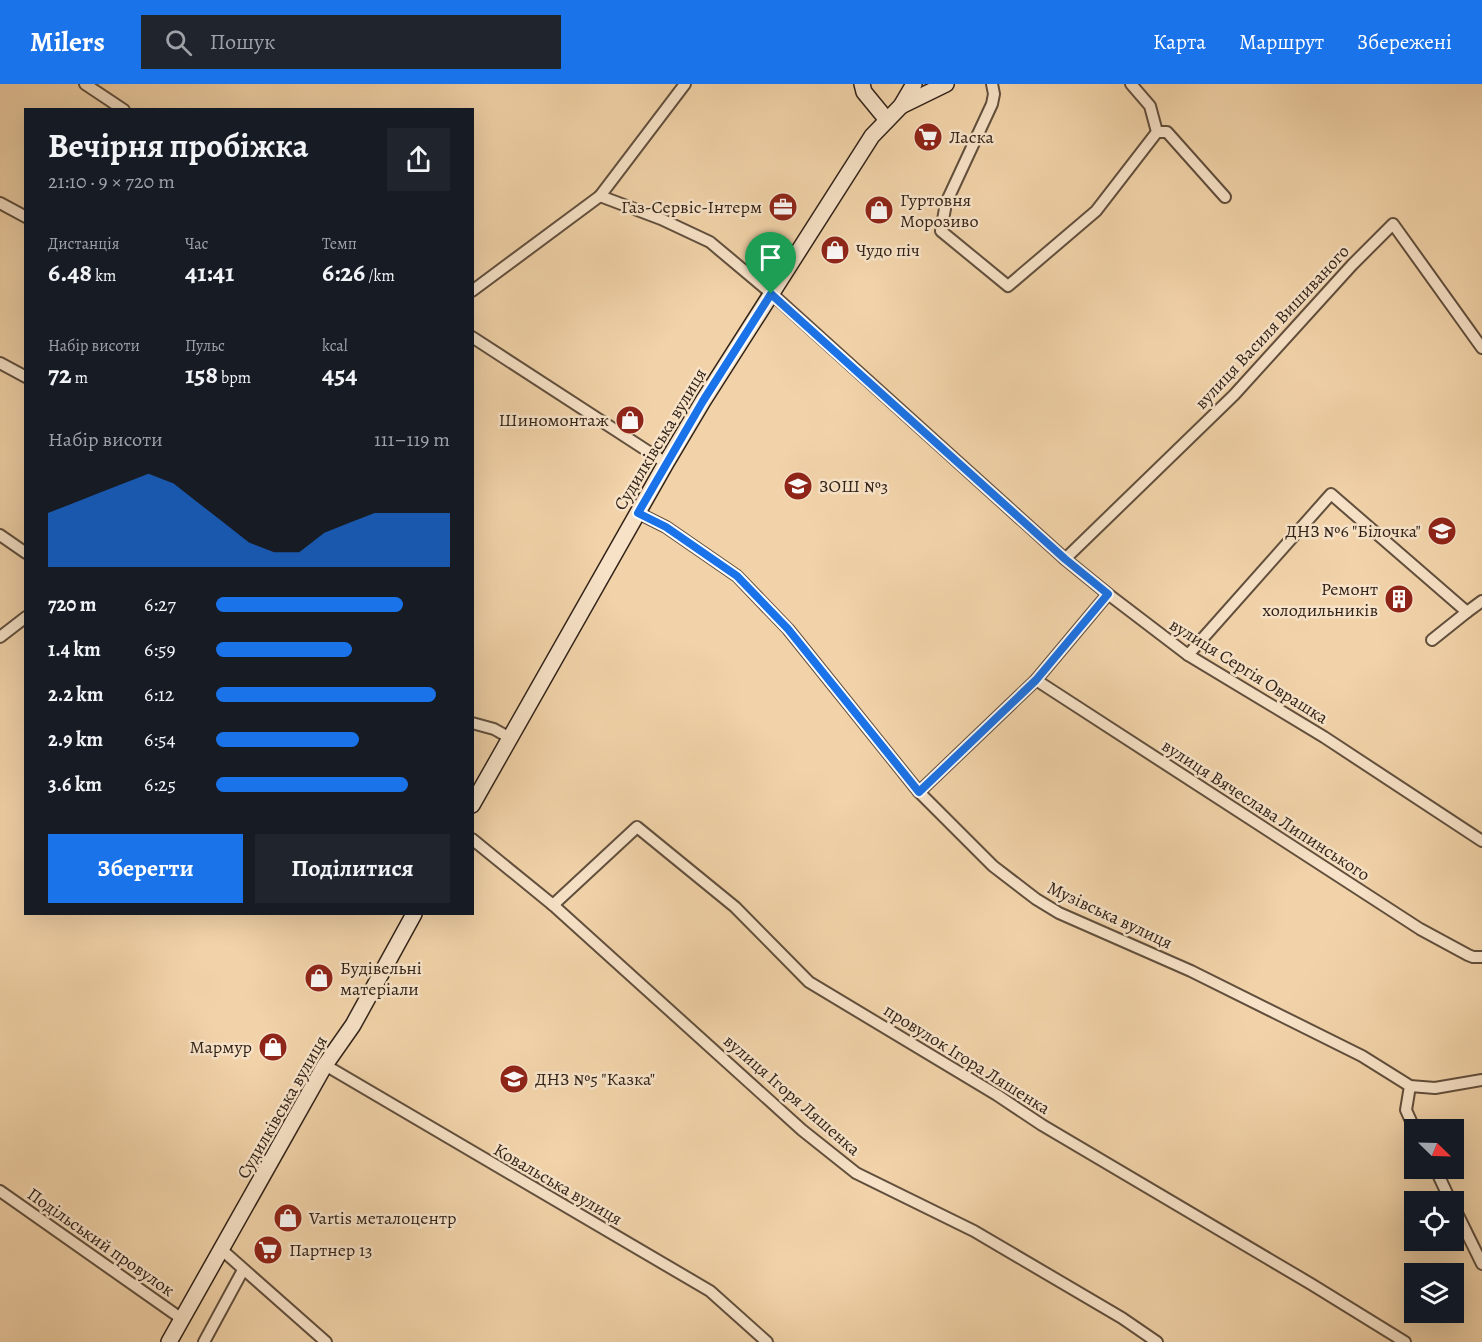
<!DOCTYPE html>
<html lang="uk">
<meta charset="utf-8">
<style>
:root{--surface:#171b24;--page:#20242c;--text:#f1f3f6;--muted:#9ea1a6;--accent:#1a73e8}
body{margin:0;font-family:Alegreya,serif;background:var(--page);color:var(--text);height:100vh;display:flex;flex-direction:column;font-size:22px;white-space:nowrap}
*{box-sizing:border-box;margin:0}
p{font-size:20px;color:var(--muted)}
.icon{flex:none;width:33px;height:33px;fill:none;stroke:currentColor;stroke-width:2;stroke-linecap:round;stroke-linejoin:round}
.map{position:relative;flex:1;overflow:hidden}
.drawer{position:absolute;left:24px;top:24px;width:450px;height:807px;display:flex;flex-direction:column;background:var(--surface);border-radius:0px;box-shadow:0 6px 24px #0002}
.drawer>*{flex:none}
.needle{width:39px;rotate:113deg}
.fabs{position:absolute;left:1404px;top:1035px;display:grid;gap:12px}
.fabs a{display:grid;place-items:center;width:60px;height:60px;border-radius:0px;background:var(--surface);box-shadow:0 6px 24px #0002;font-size:30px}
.pin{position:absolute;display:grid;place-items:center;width:51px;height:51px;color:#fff;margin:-62px -26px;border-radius:50% 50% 50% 0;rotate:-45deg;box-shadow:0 0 6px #0007}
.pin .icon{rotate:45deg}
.round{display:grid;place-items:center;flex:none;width:63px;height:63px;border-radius:0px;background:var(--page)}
.overview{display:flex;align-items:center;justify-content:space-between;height:102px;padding:0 24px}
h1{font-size:33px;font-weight:700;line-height:45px}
.stats{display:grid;grid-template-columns:repeat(3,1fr);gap:9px;height:102px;padding:6px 24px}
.stats div{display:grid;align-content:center}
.stats b{font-size:26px;font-weight:700}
.stats small{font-size:16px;font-weight:400}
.stats p{font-size:16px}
.chart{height:168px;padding:12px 24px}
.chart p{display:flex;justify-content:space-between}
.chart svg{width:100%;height:108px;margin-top:6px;fill:var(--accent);opacity:.7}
.primary-button{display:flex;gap:12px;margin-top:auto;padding:12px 24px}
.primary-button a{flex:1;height:69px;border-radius:0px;background:var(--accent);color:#fff;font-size:24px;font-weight:700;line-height:69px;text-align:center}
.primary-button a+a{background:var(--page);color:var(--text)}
ul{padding:0 24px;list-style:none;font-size:20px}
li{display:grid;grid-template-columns:96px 72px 1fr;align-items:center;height:45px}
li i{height:15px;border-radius:8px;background:var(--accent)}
header{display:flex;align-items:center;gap:36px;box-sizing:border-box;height:84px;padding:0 30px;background:var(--accent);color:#fff}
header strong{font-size:28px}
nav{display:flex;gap:33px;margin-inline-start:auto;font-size:21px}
.search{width:420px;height:54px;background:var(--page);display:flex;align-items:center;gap:15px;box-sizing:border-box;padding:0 21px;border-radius:0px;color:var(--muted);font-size:22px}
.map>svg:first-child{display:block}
</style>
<header>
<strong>Milers</strong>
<div class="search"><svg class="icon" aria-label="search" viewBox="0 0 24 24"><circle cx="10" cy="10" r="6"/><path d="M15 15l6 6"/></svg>Пошук</div>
<nav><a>Карта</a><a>Маршрут</a><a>Збережені</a></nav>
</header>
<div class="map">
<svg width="1482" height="1258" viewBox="0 0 1482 1258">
<rect width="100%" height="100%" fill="#f2d3a9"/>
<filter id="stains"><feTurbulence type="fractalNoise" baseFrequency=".00333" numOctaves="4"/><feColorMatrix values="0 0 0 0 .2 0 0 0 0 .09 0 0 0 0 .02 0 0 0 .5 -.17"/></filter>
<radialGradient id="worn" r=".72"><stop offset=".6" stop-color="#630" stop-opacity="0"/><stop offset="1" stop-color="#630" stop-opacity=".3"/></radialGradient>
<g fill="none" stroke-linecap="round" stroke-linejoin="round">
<g stroke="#614f3d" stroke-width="14">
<g id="street">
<path d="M85 0 124 26"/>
<path d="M992 0 994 10 992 20 946 119 941 147 1008 202 1096 127 1157 48 1150 22 1131 0"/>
<path d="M1157 48H1167L1225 113"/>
<path d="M600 112 661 135 710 158 772 210 1065 475 1108 510 1188 571 1324 653 1482 757"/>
<path d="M0 119 26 133"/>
<path d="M472 207 600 112 685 0"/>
<path d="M472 253 666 379"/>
<path d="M0 279 26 293"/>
<path d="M638 429 666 443 737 492 788 545 919 708 993 782 1036 815 1059 829 1191 887 1362 972 1410 1002 1435 1004 1482 996"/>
<path d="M0 451 26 469"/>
<path d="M1065 475 1234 311 1352 181 1393 140 1482 264"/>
<path d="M0 553 26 533"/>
<path d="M1432 556 1467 528"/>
<path d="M1188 571 1331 410 1467 528 1482 517"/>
<path d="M1036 596 1420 845 1468 871 1473 873H1482"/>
<path d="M472 639 494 645 510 654"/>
<path d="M919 708 1036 596 1108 510"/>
<path d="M472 755 553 821 802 1046 856 1089 974 1147 1122 1234 1157 1258"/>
<path d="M553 821 637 743 735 823 809 898 997 1011 1042 1041 1311 1200 1405 1258"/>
<path d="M325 981 710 1207 767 1258"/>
<path d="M1410 1002 1406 1026 1415 1046"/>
<path d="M1435 1084 1451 1118"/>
<path d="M0 1107 182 1235"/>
<path d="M1454 1123 1482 1180"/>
<path d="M222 1166 326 1258"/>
<path d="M204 1258 243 1186"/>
</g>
</g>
<g stroke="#312319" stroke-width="18">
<g id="secondary">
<path d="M862 0 864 8 887 36"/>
<path d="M901 22 946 0"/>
<path d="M472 721 666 379 703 317 872 52 901 22 914 0"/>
<path d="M169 1258 325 981 353 941 414 830"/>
</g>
</g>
<use href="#street" stroke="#f7e2c7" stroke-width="10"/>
<use href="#secondary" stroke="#f7e2c7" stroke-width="15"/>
</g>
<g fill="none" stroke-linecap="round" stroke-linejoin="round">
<g stroke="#fff" stroke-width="12">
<path id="route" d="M771 210 1065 475 1108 510 1036 596 919 708 788 545 737 492 666 443 638 429 703 317Z"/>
</g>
<use href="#route" stroke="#1a73e8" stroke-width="8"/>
</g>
<defs>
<g id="supermarket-disc" transform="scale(1.5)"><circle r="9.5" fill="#8f2418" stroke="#f7e2c7"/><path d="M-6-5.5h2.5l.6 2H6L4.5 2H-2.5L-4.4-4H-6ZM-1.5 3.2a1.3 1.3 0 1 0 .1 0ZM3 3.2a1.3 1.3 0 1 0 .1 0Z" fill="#fff"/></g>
<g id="office-disc" transform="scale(1.5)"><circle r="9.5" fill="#8f2418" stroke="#f7e2c7"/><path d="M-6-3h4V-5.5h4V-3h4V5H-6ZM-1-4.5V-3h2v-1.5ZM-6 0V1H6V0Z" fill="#fff"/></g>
<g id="shop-disc" transform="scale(1.5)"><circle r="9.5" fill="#8f2418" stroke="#f7e2c7"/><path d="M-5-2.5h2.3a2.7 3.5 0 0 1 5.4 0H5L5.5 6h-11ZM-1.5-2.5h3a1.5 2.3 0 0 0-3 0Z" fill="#fff"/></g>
<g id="school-disc" transform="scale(1.5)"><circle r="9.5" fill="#8f2418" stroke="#f7e2c7"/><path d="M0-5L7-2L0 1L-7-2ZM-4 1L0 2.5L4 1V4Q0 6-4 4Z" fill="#fff"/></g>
<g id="building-disc" transform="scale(1.5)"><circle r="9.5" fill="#8f2418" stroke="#f7e2c7"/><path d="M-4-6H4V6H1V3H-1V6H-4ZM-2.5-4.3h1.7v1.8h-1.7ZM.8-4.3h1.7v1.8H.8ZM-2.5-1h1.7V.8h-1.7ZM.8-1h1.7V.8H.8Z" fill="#fff"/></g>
</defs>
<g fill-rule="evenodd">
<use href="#supermarket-disc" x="928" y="53"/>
<use href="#office-disc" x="783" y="123"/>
<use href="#shop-disc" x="879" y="126"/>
<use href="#shop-disc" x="835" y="166"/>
<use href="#shop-disc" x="630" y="336"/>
<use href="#school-disc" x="798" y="402"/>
<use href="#school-disc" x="1442" y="447"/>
<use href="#building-disc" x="1399" y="515"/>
<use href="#shop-disc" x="319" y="894"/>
<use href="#shop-disc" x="273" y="963"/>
<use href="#school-disc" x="514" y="995"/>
<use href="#shop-disc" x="288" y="1134"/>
<use href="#supermarket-disc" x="268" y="1166"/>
</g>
<g text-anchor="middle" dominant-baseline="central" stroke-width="5" stroke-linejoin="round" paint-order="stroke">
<g font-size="18" fill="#312319" stroke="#f7e2c7" text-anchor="start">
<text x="949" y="53">Ласка</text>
<text x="900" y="116">Гуртовня<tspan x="900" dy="21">Морозиво</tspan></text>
<text x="762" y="123" text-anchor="end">Газ-Сервіс-Інтерм</text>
<text x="856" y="166">Чудо піч</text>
<text x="609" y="336" text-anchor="end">Шиномонтаж</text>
<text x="819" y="402">ЗОШ №3</text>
<text x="1421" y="447" text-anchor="end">ДНЗ №6 "Білочка"</text>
<text x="1378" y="505" text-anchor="end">Ремонт<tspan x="1378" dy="21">холодильників</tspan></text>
<text x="340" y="884">Будівельні<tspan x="340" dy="21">матеріали</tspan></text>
<text x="252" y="963" text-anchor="end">Мармур</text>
<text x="535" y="995">ДНЗ №5 "Казка"</text>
<text x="309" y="1134">Vartis металоцентр</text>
<text x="289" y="1166">Партнер 13</text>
</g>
<g font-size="18" fill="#312319" stroke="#f7e2c7">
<text transform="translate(1272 243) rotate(-47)">вулиця Василя Вишиваного</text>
<text transform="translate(660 355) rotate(-59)">Судилківська вулиця</text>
<text transform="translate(1249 587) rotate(32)">вулиця Сергія Оврашка</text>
<text transform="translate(1266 726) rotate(33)">вулиця Вячеслава Липинського</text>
<text transform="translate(1110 831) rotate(25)">Музівська вулиця</text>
<text transform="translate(967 975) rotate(32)">провулок Ігора Ляшенка</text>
<text transform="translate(792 1011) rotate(41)">вулиця Ігоря Ляшенка</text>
<text transform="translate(282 1023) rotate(-60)">Судилківська вулиця</text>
<text transform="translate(558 1100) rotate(30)">Ковальська вулиця</text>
<text transform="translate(101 1158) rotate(35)">Подільський провулок</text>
</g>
</g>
<rect width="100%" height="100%" filter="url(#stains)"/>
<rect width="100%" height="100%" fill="url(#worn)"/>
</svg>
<div class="fabs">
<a><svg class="needle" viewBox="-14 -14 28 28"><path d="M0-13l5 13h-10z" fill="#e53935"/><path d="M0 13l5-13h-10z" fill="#9ea1a6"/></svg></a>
<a><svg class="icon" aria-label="locate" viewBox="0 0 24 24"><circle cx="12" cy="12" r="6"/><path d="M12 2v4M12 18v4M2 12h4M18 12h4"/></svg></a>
<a><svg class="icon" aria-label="layers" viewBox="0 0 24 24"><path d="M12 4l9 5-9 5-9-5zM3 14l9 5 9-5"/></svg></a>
</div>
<div class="pin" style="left:771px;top:210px;background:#1e9e55"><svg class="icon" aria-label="arrive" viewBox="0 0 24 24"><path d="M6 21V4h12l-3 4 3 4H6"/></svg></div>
<section class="drawer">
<div class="overview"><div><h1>Вечірня пробіжка</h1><p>21:10 · 9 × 720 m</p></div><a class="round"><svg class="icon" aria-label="share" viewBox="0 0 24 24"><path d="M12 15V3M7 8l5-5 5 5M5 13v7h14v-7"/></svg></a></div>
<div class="stats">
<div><p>Дистанція</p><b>6.48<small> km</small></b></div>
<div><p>Час</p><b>41:41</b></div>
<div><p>Темп</p><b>6:26<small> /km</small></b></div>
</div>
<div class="stats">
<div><p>Набір висоти</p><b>72<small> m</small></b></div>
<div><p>Пульс</p><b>158<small> bpm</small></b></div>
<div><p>kcal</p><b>454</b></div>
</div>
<div class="chart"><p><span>Набір висоти</span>111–119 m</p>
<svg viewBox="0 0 160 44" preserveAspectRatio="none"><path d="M0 44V22L10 18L20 14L30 10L40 6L50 10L60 18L70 26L80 34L90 38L100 38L110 30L120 26L130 22L140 22L150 22L160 22V44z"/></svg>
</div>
<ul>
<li><b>720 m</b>6:27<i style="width:80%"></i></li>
<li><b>1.4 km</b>6:59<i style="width:58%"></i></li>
<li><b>2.2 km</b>6:12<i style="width:94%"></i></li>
<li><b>2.9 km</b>6:54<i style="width:61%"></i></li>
<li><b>3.6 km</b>6:25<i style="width:82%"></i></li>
</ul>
<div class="primary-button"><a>Зберегти</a><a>Поділитися</a></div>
</section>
</div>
